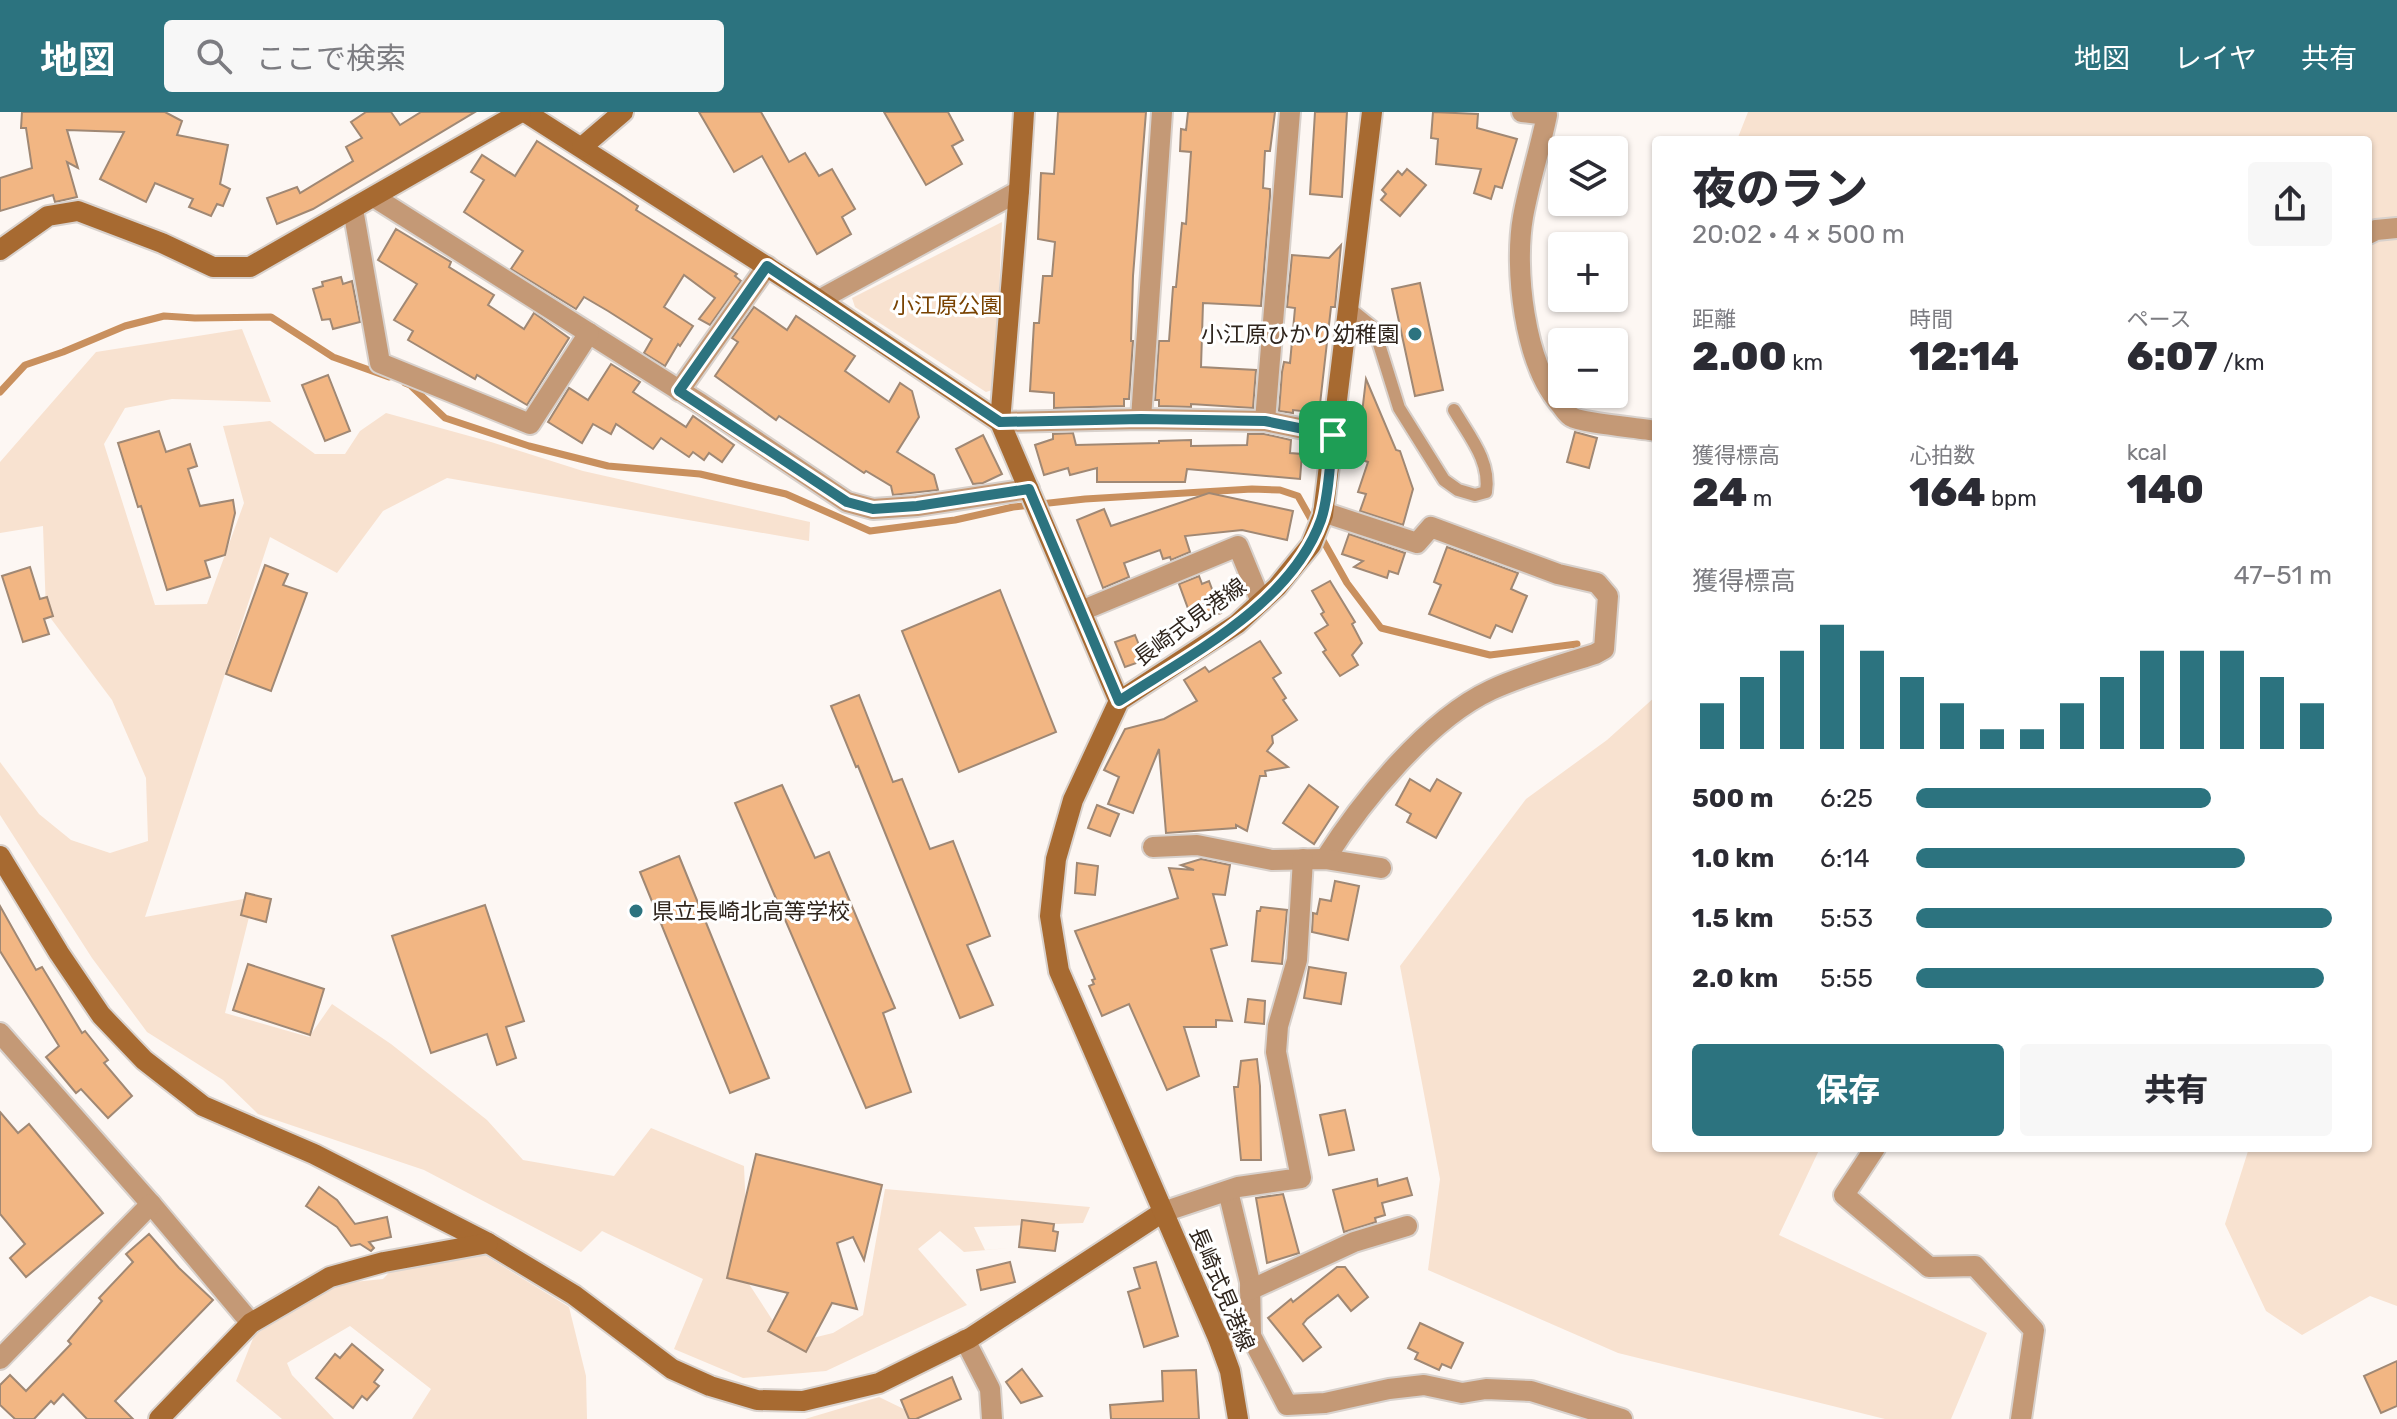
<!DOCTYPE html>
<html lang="ja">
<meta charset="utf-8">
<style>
:root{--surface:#fff;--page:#f7f7f7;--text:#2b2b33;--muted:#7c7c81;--accent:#2c737f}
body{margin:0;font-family:Rubik,"Noto Sans JP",sans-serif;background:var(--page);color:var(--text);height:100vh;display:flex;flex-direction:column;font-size:30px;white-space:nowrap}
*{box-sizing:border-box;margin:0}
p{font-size:26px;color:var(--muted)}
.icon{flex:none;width:44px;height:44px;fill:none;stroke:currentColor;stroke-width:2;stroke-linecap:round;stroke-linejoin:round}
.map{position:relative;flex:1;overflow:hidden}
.drawer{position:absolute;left:1652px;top:24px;width:720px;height:1016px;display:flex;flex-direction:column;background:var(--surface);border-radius:8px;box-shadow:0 2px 6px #0004}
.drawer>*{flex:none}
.fabs{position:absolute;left:1548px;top:24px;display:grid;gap:16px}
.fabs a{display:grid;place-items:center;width:80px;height:80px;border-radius:8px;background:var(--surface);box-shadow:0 2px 6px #0004;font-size:40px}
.pin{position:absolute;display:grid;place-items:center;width:68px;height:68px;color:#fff;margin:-34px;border-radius:16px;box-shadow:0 4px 12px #0006}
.round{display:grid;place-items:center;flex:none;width:84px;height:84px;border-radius:8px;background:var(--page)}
.head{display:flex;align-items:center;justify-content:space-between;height:136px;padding:0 40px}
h1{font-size:44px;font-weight:800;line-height:60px}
.stats{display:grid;grid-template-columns:repeat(3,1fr);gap:12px;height:136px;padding:8px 40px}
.stats div{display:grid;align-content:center}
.stats b{font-size:40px;font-weight:800}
.stats small{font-size:22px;font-weight:400}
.stats p{font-size:22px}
.chart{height:224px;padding:16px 40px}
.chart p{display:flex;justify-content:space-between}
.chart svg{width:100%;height:144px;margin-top:8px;stroke:var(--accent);stroke-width:6}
.button{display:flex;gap:16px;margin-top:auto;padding:16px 40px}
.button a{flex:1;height:92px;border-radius:8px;background:var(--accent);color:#fff;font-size:32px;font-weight:800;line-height:92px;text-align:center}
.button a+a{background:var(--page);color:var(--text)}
ul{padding:0 40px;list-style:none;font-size:26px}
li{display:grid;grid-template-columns:128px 96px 1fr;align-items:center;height:60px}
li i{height:20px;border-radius:10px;background:var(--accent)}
header{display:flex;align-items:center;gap:48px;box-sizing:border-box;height:112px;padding:0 40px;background:var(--accent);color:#fff}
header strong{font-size:38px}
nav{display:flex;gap:44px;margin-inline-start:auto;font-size:28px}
.search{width:560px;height:72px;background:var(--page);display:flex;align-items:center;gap:20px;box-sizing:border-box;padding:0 28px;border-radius:8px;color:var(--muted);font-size:30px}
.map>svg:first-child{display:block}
</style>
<header>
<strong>地図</strong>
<div class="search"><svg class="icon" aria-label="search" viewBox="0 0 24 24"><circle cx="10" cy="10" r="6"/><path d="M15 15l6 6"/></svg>ここで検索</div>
<nav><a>地図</a><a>レイヤ</a><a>共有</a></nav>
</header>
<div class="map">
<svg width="2397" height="1307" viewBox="0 0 2397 1307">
<rect width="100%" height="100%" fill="#fdf7f3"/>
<g fill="#f8e2d0">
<path d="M1748 0H2397V1194L2370 1184 2302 1223 2266 1199 2225 1112 2249 1036H2368V28H1737Z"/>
<path d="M1002 110 995 277 986 280 855 195 852 186Z"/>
<path d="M242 217 271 290 172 287 125 296 104 332 155 493 207 492 244 391 223 314 270 309 315 342H345L360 319 386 301 491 330 583 359 810 410 809 429 447 366 383 399 337 461 270 425 145 805 254 785 225 901 309 925 332 892 391 932 487 1008 523 1048 614 1064 651 1016 744 1054 749 1172 788 1232 833 1221 863 1203 885 1077 1090 1095 1083 1111 974 1115 985 1138 1010 1136 964 1140 940 1119 918 1137 967 1193 826 1259 743 1266 674 1237 703 1167 602 1119 581 1140 424 1058 258 1002 223 968 147 920 92 846 0 703V650L39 702 71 728 110 741 148 729 146 666 112 588 46 500 43 414 0 421V350L96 240Z"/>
<path d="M1656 584V1036H1820L1779 1123 1987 1221 1951 1307H1885L1618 1241 1428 1158 1440 1067 1400 854 1526 687 1607 628Z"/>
<path d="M468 1133 569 1195 586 1264 587 1307H412L431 1277 350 1214 287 1251 292 1263 334 1307H282L236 1269 254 1224 324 1173 383 1167 405 1144Z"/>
<path d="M879 1285 912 1301 919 1307H805Z"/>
</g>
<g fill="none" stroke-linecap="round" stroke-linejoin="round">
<g stroke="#c9905e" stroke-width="7">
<path d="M405 271 410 273 445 306 529 334 608 354 700 362 786 382 870 419 955 408 1013 395 1085 387 1252 377 1280 378 1298 384 1347 471 1381 516 1490 543 1577 532"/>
<path d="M0 280 25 253 63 240 125 214 164 204 195 206 271 205 333 245 389 265"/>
</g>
</g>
<g fill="#f2b683" stroke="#a08874" stroke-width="2">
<path d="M22 0H165L182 9 177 23 228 33 220 72 230 77 223 94 217 92 211 104 189 95 193 87 155 71 146 90 100 67 124 20 67 18 78 56 67 50 77 85 55 90 53 83 0 99V66L32 56 26 16H21Z"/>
<path d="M366 0H391L400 13 421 0H475L313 97 277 112 267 86 297 75 300 81 353 49 346 35 362 26 351 10Z"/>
<path d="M699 0H761L789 50 805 41 819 64 832 57 855 97 842 105 851 122 817 142 762 44 734 60Z"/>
<path d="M884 0H948L963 28 952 34 962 52 926 73Z"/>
<path d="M1058 0H1146L1133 164 1131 229H1133L1129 287H1124V294L1054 296V281L1030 279 1034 211H1039L1043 164H1052L1055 130 1038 127 1041 61 1054 62Z"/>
<path d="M1188 0H1275L1270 39H1265L1263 76 1270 77V84L1261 194 1203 191 1201 255 1256 258 1253 296 1191 292V295L1159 294V288H1155L1159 229H1169L1173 175H1176L1182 111 1186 112 1191 40 1180 39 1181 17 1186 18Z"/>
<path d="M1315 0H1347L1342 85 1310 82Z"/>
<path d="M1433 0 1478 2 1477 16 1517 27 1502 76 1495 74 1491 87 1474 81 1481 57 1436 52 1438 27 1431 26Z"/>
<path d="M537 29 620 82 638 94 636 98 737 162 735 164 741 169 710 213 699 207 715 186 684 163 664 195 693 214 680 234 678 232 665 254 644 241 652 227 608 199 584 185 576 197 511 157 523 139 464 100 484 68 471 60 482 43 515 64Z"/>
<path d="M1407 57 1426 73 1400 104 1381 88 1386 82 1382 78 1398 59 1402 63Z"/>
<path d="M396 117 451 150 449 155 494 183 488 193 524 217 534 201 569 226 527 293 477 263 475 267 408 228 413 219 394 208 417 172 378 148Z"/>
<path d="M1341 133 1335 195H1331L1319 301 1293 298V301L1279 299 1282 260 1284 250 1290 251 1295 196 1287 195 1292 143 1329 146Z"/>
<path d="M341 165 343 172 352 169 360 210 333 217 330 207 322 208 313 177 323 174 322 170Z"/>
<path d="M1420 171 1443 278 1415 284 1392 177Z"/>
<path d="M754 195 787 218 796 204 855 244 845 259 889 290 900 271 912 279 919 305 897 340 934 363 938 378 893 383 891 374 866 359 864 361 779 304 776 308 715 264 738 230 732 226Z"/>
<path d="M611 252 640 270 633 280 686 315 693 304 734 333 722 350 709 341 704 348 693 340 689 345 661 326 653 337 616 312 611 322 593 312 582 331 548 310 569 276 588 288Z"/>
<path d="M328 263 350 319 325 329 302 273Z"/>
<path d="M1366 267 1396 338 1400 339 1413 377 1403 413 1360 399 1366 382 1358 380 1368 350 1353 345 1359 327Z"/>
<path d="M159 319 166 340 190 332 197 354 188 357 200 394 233 388 235 401 225 443 205 449 210 465 167 478 141 394 138 395 118 331Z"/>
<path d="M1575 320 1597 326 1589 356 1567 350Z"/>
<path d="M1073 321 1076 333 1159 331V329L1191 328V334L1247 333 1248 322H1264L1291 328 1290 341 1302 342 1300 367 1187 357 1185 370H1097V356L1070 363 1068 356 1044 363 1035 333 1053 327V322Z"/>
<path d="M983 323 1002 362 983 371 973 372 956 337Z"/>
<path d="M1209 381 1293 399 1287 428 1242 418 1185 424 1190 440 1171 448 1170 445 1163 447 1160 438 1124 451 1129 465 1103 476 1077 408 1104 397 1111 414Z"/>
<path d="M1349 422 1405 441 1398 462 1389 459 1387 466 1354 455 1363 449 1342 442Z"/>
<path d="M1447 435 1518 461 1511 477 1527 484 1512 520 1496 513 1490 526 1429 502 1441 473 1434 470Z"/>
<path d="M265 453 288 462 283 473 307 481 271 579 226 562Z"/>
<path d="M30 455 40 487 47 485 53 504 44 507 49 522 23 530 2 464Z"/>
<path d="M1199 464 1202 472 1209 469 1221 501 1193 510 1179 472Z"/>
<path d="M1330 469 1355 510 1352 512 1362 531 1352 543 1358 553 1340 564 1323 540 1326 538 1315 521 1328 513 1321 502 1324 500 1312 479Z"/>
<path d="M1000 478 1056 620 959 660 902 519Z"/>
<path d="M1135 523 1145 548 1125 555 1115 530Z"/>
<path d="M1260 529 1281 561 1273 566 1286 586 1283 588 1297 608 1272 624 1273 631 1267 639 1288 655 1265 659 1266 664H1260L1247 719 1236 713V716L1166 721 1159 637 1133 701 1108 692 1119 665 1104 658 1125 617 1164 607 1197 589 1184 568 1205 555 1209 560Z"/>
<path d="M859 583 893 670 902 667 930 737 953 729 990 824 967 833 993 893 960 906 858 654 856 655 831 594Z"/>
<path d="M1410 667 1430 679 1437 667 1461 681 1436 726 1407 710 1411 702 1396 693Z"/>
<path d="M782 673 815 746 829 740 895 896 883 901 911 980 866 996 735 691Z"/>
<path d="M1309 673 1338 695 1314 732 1283 711Z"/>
<path d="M1097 693 1119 702 1110 724 1088 716Z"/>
<path d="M679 744 769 966 730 981 640 760Z"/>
<path d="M1201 747 1230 753 1225 783 1213 782 1227 833 1211 837 1232 909 1216 908V915H1184L1199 964 1167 978 1129 892 1102 904 1089 874 1094 872 1092 868 1095 867 1075 819 1178 786 1169 756 1194 758 1181 753Z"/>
<path d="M1077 751 1098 754 1095 783 1075 781Z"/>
<path d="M1335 769 1359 774 1348 828 1312 820 1313 801 1317 802 1320 787 1331 789Z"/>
<path d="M246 781 271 787 266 810 241 803Z"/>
<path d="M485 793 524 909 506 915 516 946 497 953 487 922 431 941 392 824Z"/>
<path d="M0 794 36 858 42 855 82 921 85 919 108 948 104 951 132 984 108 1006 81 977 76 981 46 945 59 934 0 839Z"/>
<path d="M1261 795 1287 798 1282 852 1252 849 1257 799H1260Z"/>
<path d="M248 852 324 877 310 923 233 898Z"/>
<path d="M1309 855 1346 861 1341 892 1304 886Z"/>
<path d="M1248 887 1265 889 1264 912 1245 910Z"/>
<path d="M1257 947 1260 974 1261 1048H1241L1234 975H1238L1241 949Z"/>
<path d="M1345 998 1354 1038 1329 1043 1320 1003Z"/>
<path d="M0 1000 18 1021 29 1012 103 1101 26 1165 10 1146 25 1132 0 1102Z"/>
<path d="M756 1042 882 1073 864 1148 853 1125 837 1131 857 1197 832 1191 806 1240 768 1219 788 1181 727 1166Z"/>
<path d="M1407 1066 1412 1083 1382 1091 1385 1103 1375 1106 1376 1110 1344 1120 1333 1078 1377 1067 1378 1074Z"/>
<path d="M319 1075 337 1088 355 1112 387 1105 391 1125 369 1130 374 1136 371 1139 360 1132 351 1134 337 1115 306 1094Z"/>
<path d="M1283 1082 1299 1141 1267 1151 1256 1086Z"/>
<path d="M1022 1108 1054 1112 1053 1119 1058 1120 1055 1139 1019 1135Z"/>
<path d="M149 1122 179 1156 213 1188 115 1289 133 1307H87L63 1282 54 1292 51 1289 34 1307H15L0 1293V1273L10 1263 26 1279 71 1232 68 1229 102 1189 99 1186 133 1150 126 1142Z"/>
<path d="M1010 1150 1015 1170 981 1178 977 1158Z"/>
<path d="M1156 1150 1178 1224 1144 1235 1128 1180 1140 1176 1134 1156Z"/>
<path d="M1337 1155H1345L1368 1185 1351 1199 1338 1183 1307 1207 1303 1212 1321 1235 1303 1249 1268 1206 1291 1187 1293 1190Z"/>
<path d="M1420 1211 1463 1231 1451 1256 1442 1252 1439 1258 1415 1247 1418 1241 1408 1236Z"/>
<path d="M352 1232 383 1258 374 1270 379 1274 367 1288 362 1284 353 1296 316 1266 335 1242 340 1246Z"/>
<path d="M2397 1249V1294L2381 1301 2364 1264Z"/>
<path d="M1022 1257 1042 1284 1021 1291 1006 1270Z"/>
<path d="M1196 1258 1199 1307H1111L1110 1293 1163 1289 1162 1259Z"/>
<path d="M952 1265 961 1287 916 1307H909L901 1288Z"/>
</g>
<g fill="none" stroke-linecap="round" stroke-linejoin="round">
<g stroke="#d8d1cc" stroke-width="16">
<path id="lane" d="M1348 195 1374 216 1399 296 1444 368 1458 378 1475 383 1486 380C1491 349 1469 324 1454 298"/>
</g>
<g stroke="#d8d1cc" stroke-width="24">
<g id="street">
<path d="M1522 0 1547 3C1540 37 1529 71 1523 105 1514 156 1524 251 1560 292 1563 295 1567 303 1572 305 1581 311 1641 316 1656 319"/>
<path d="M374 85 701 292 847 390 873 397 917 394 1029 377"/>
<path d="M353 97 380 251 530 312 589 221"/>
<path d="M2368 122 2376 118 2397 116"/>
<path d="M819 188 1019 79"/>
<path d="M679 279 767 154"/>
<path d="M1141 307 1162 0"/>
<path d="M1265 309 1290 0"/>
<path d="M1000 310 1141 307 1265 309 1333 323"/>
<path d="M1323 400 1417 431 1431 415 1558 462 1597 471 1608 484 1604 537 1595 542C1561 553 1523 563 1491 578 1427 608 1362 689 1325 747"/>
<path d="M1081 499 1238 434 1261 490"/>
<path d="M1153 735 1197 733 1272 748 1325 747 1381 756"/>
<path d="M0 921 151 1092 251 1211"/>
<path d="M1875 1036 1844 1083 1929 1155 1975 1154 2034 1218 2021 1307"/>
<path d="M1228 1079 1250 1170 1251 1224"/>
<path d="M1163 1100 1238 1075 1301 1066 1276 940 1278 914 1297 848 1303 747"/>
<path d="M1250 1178 1354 1130 1407 1114"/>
<path d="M1218 1226 1251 1224 1287 1293 1325 1291 1389 1277 1424 1273 1462 1281 1486 1277 1531 1279 1622 1307"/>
<path d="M965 1228 990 1277 992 1307"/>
<path d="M0 1247 151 1092"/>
</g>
</g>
<g stroke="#d8d1cc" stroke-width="24">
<g id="secondary">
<path d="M525 0 819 188 1000 310"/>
<path d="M1024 0 1019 79 1000 310 1119 589"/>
<path d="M582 35 623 0"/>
<path d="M0 138 48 104 78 99 162 131 213 155H250L521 0"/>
<path d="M0 744 59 841 101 903 144 948 203 994 314 1042 488 1131 574 1183 672 1257 710 1274 757 1288 803 1289 879 1271 970 1226 1163 1100"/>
<path d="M159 1307 251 1211 330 1165 384 1150 488 1131"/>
<path d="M1238 1307 1230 1259 1218 1226 1059 859 1050 804 1056 747 1073 688 1119 589 1237 512 1277 475 1311 433 1323 403 1372 0"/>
</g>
</g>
<use href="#lane" stroke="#c49976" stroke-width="12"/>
<use href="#street" stroke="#c49976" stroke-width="20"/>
<use href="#secondary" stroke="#a76a31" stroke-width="20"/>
</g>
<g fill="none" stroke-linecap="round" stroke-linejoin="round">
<g stroke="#fff" stroke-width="16">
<path id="route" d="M767 154 1000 310 1141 307 1265 309 1333 323C1330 347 1329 385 1321 408 1291 492 1190 543 1119 589L1029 377 917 394 873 397 847 390 679 279Z"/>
</g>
<use href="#route" stroke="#2c737f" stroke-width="10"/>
</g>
<g fill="#2c737f" stroke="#fff" stroke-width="3">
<circle cx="1415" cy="222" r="8"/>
<circle cx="636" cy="799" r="8"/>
</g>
<g text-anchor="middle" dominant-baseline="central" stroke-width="6" stroke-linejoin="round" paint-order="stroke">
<g font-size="22" fill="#794201" stroke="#fff">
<text x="947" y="193">小江原公園</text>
</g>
<g font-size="22" fill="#2f251d" stroke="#fff" text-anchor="end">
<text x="1399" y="222">小江原ひかり幼稚園</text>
<text x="652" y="799" text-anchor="start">県立長崎北高等学校</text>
</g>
<g font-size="22" fill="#2f251d" stroke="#fff">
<text transform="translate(1190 510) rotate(-36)">長崎式見港線</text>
<text transform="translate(1222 1177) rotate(67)">長崎式見港線</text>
</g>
</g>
</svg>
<div class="fabs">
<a><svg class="icon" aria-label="layers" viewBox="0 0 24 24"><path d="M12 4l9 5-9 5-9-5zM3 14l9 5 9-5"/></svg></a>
<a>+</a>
<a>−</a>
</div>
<div class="pin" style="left:1333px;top:323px;background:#1e9e55"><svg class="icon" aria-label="arrive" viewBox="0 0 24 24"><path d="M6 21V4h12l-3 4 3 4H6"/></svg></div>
<section class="drawer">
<div class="head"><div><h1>夜のラン</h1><p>20:02 · 4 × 500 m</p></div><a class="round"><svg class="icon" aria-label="share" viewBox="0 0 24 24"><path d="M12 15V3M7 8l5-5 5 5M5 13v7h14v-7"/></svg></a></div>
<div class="stats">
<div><p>距離</p><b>2.00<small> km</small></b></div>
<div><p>時間</p><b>12:14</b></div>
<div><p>ペース</p><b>6:07<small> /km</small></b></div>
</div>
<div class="stats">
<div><p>獲得標高</p><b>24<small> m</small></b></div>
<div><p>心拍数</p><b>164<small> bpm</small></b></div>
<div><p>kcal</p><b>140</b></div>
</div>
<div class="chart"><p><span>獲得標高</span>47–51 m</p>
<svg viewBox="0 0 160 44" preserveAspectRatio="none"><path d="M5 44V30M15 44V22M25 44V14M35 44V6M45 44V14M55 44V22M65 44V30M75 44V38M85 44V38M95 44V30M105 44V22M115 44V14M125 44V14M135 44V14M145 44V22M155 44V30"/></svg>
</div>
<ul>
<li><b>500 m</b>6:25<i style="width:71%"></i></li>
<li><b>1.0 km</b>6:14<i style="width:79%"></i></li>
<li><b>1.5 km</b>5:53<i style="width:100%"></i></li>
<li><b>2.0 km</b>5:55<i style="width:98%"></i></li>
</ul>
<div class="button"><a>保存</a><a>共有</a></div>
</section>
</div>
